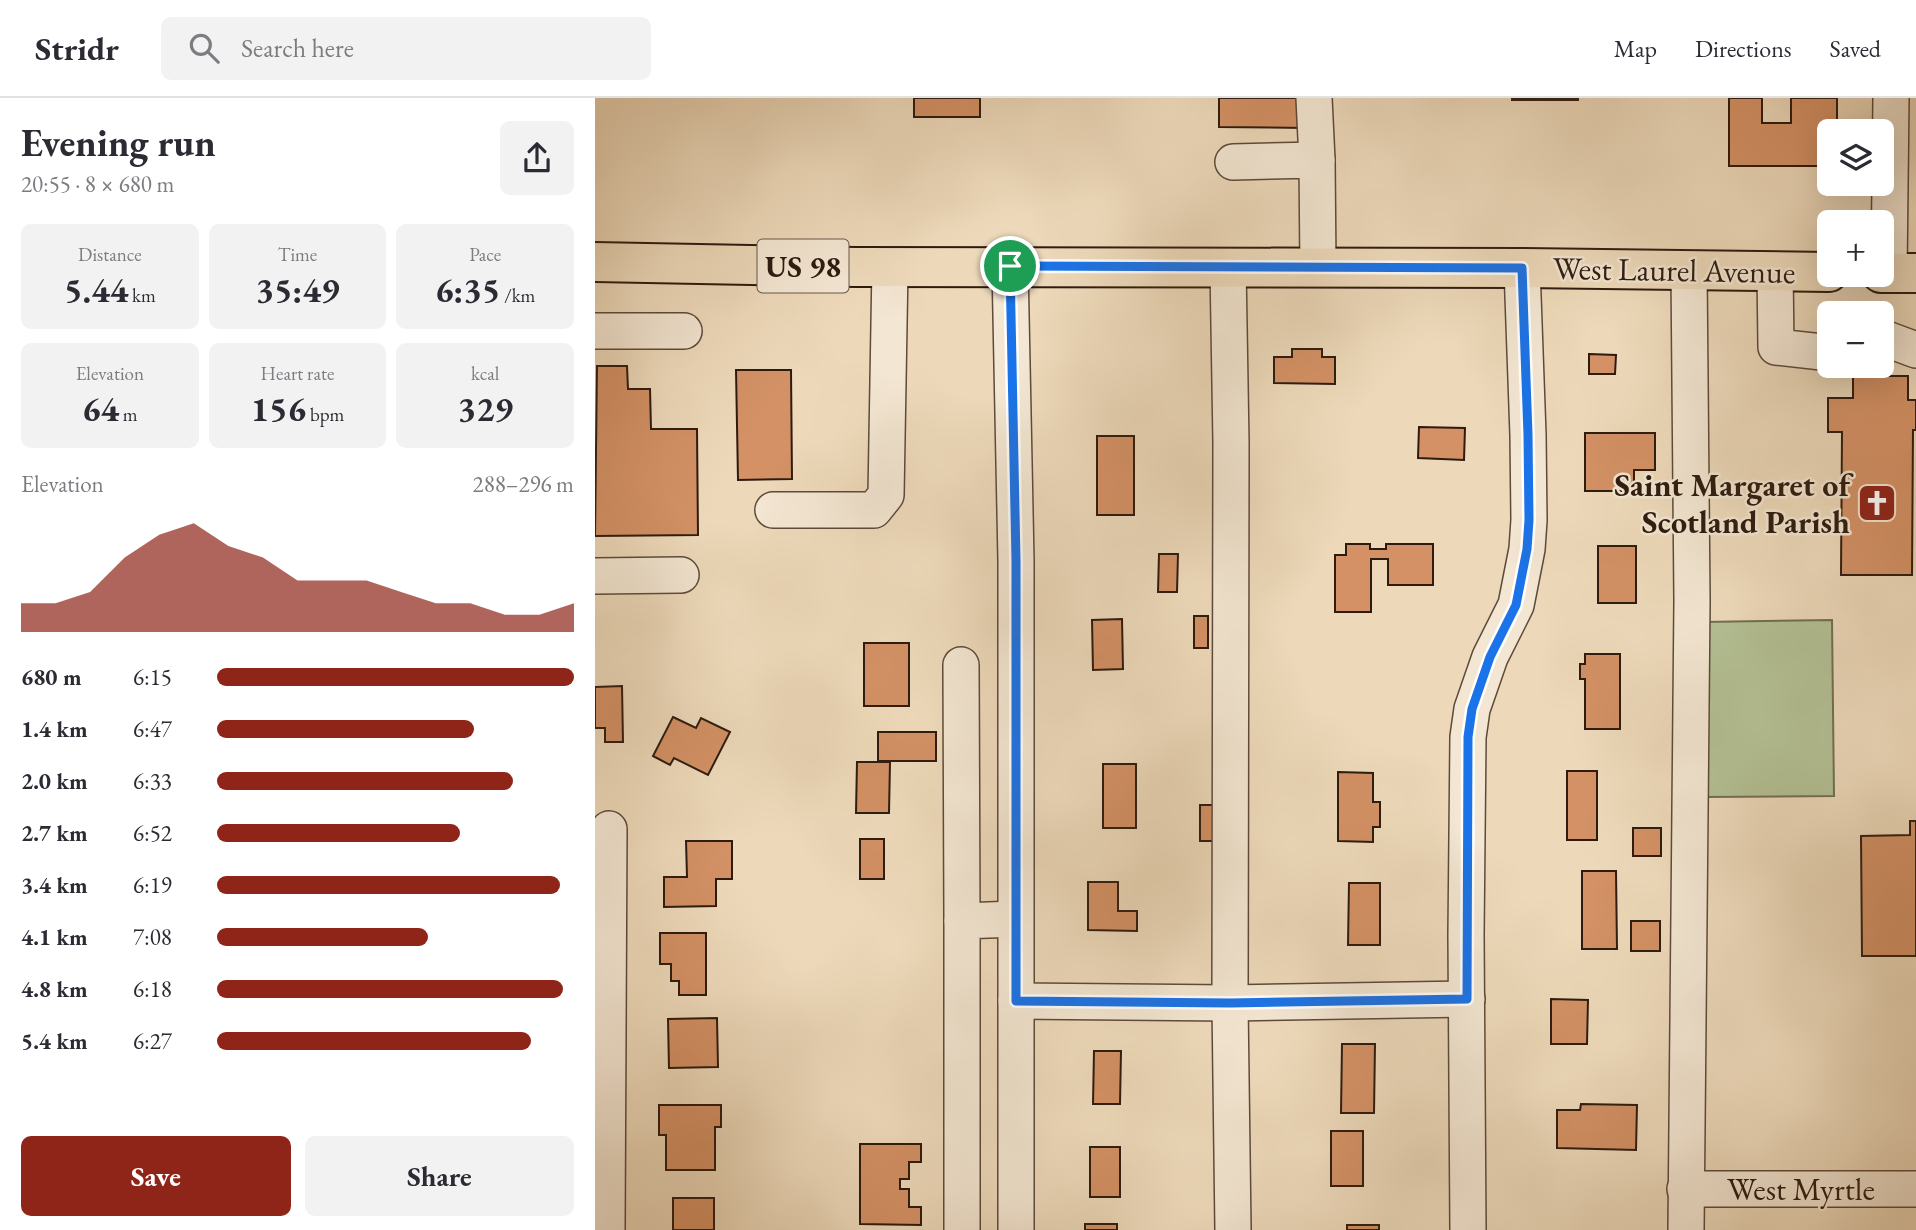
<!DOCTYPE html>
<meta charset="utf-8">
<style>
:root{--surface:#fff;--page:#f2f2f3;--text:#2b2b33;--muted:#7c7c81;--line:#e1e1e2;--accent:#8f2418}
body{margin:0;font-family:"EB Garamond",serif;background:var(--page);color:var(--text);height:100vh;display:flex;flex-direction:column;font-size:26px;white-space:nowrap}
*{box-sizing:border-box;margin:0}
p{font-size:23px;color:var(--muted)}
.icon{flex:none;width:38px;height:38px;fill:none;stroke:currentColor;stroke-width:2;stroke-linecap:round;stroke-linejoin:round}
.map{position:relative;flex:1;overflow:hidden}
.drawer{display:flex;flex-direction:column;background:var(--surface);width:595px}
.drawer>*{flex:none}
.controls{position:absolute;left:1222px;top:21px;display:grid;gap:14px}
.controls a{display:grid;place-items:center;width:77px;height:77px;border-radius:10px;background:var(--surface);box-shadow:0 7px 28px #0002;font-size:35px}
.pin{position:absolute;display:grid;place-items:center;width:60px;height:60px;color:#fff;margin:-30px;border:4px solid #fff;border-radius:50%;box-shadow:0 2px 7px #0007}
.round{display:grid;place-items:center;flex:none;width:74px;height:74px;border-radius:10px;background:var(--page)}
.headline{display:flex;align-items:center;justify-content:space-between;height:119px;padding:0 21px}
h1{font-size:38px;font-weight:700;line-height:52px}
.metrics{display:grid;grid-template-columns:repeat(3,1fr);gap:10px;height:119px;padding:7px 21px}
.metrics div{display:grid;align-content:center;border-radius:10px;background:var(--page);text-align:center}
.metrics b{font-size:35px;font-weight:700}
.metrics small{font-size:19px;font-weight:400}
.metrics p{font-size:19px}
.chart{height:196px;padding:14px 21px}
.chart p{display:flex;justify-content:space-between}
.chart svg{width:100%;height:126px;margin-top:7px;fill:var(--accent);opacity:.7}
.primary-button{display:flex;gap:14px;margin-top:auto;padding:14px 21px}
.primary-button a{flex:1;height:80px;border-radius:10px;background:var(--accent);color:#fff;font-size:28px;font-weight:700;line-height:80px;text-align:center}
.primary-button a+a{background:var(--page);color:var(--text)}
ul{padding:0 21px;list-style:none;font-size:23px}
li{display:grid;grid-template-columns:112px 84px 1fr;align-items:center;height:52px}
li i{height:18px;border-radius:9px;background:var(--accent)}
header{display:flex;align-items:center;gap:42px;box-sizing:border-box;height:98px;padding:0 35px;background:var(--surface);border-bottom:2px solid var(--line)}
header strong{font-size:33px}
nav{display:flex;gap:38px;margin-inline-start:auto;font-size:24px}
.search{width:490px;height:63px;background:var(--page);display:flex;align-items:center;gap:18px;box-sizing:border-box;padding:0 24px;border-radius:10px;color:var(--muted);font-size:26px}
main{display:flex;flex:1;min-height:0}
.map>svg:first-child{display:block}
</style>
<header>
<strong>Stridr</strong>
<div class="search"><svg class="icon" aria-label="search" viewBox="0 0 24 24"><circle cx="10" cy="10" r="6"/><path d="M15 15l6 6"/></svg>Search here</div>
<nav><a>Map</a><a>Directions</a><a>Saved</a></nav>
</header>
<main>
<section class="drawer">
<div class="headline"><div><h1>Evening run</h1><p>20:55 · 8 × 680 m</p></div><a class="round"><svg class="icon" aria-label="share" viewBox="0 0 24 24"><path d="M12 15V3M7 8l5-5 5 5M5 13v7h14v-7"/></svg></a></div>
<div class="metrics">
<div><p>Distance</p><b>5.44<small> km</small></b></div>
<div><p>Time</p><b>35:49</b></div>
<div><p>Pace</p><b>6:35<small> /km</small></b></div>
</div>
<div class="metrics">
<div><p>Elevation</p><b>64<small> m</small></b></div>
<div><p>Heart rate</p><b>156<small> bpm</small></b></div>
<div><p>kcal</p><b>329</b></div>
</div>
<div class="chart"><p><span>Elevation</span>288–296 m</p>
<svg viewBox="0 0 160 44" preserveAspectRatio="none"><path d="M0 44V34L10 34L20 30L30 18L40 10L50 6L60 14L70 18L80 26L90 26L100 26L110 30L120 34L130 34L140 38L150 38L160 34V44z"/></svg>
</div>
<ul>
<li><b>680 m</b>6:15<i style="width:100%"></i></li>
<li><b>1.4 km</b>6:47<i style="width:72%"></i></li>
<li><b>2.0 km</b>6:33<i style="width:83%"></i></li>
<li><b>2.7 km</b>6:52<i style="width:68%"></i></li>
<li><b>3.4 km</b>6:19<i style="width:96%"></i></li>
<li><b>4.1 km</b>7:08<i style="width:59%"></i></li>
<li><b>4.8 km</b>6:18<i style="width:97%"></i></li>
<li><b>5.4 km</b>6:27<i style="width:88%"></i></li>
</ul>
<div class="primary-button"><a>Save</a><a>Share</a></div>
</section>
<div class="map">
<svg width="1321" height="1132" viewBox="0 0 1321 1132">
<rect width="100%" height="100%" fill="#edd9ba"/>
<filter id="stains"><feTurbulence type="fractalNoise" baseFrequency=".00286" numOctaves="4"/><feColorMatrix values="0 0 0 0 .2 0 0 0 0 .09 0 0 0 0 .02 0 0 0 .5 -.17"/></filter>
<radialGradient id="worn" r=".72"><stop offset=".6" stop-color="#630" stop-opacity="0"/><stop offset="1" stop-color="#630" stop-opacity=".3"/></radialGradient>
<path fill="#b3c094" stroke="#706e52" stroke-width="2" d="M1237 522 1239 698 1110 699 1108 524Z"/>
<g fill="#d39165" stroke="#2d1b10" stroke-width="2">
<rect x="319" y="0" width="66" height="19"/>
<path d="M624 0H711L710 30 624 29Z"/>
<rect x="917" y="0" width="66" height="2"/>
<path d="M1134 0H1167V25H1196V0H1242V33H1234V68H1134Z"/>
<path d="M697 251H727V259H740V286L679 285V259H697Z"/>
<path d="M994 256 1021 257 1020 276H994Z"/>
<path d="M2 268H32L33 291H55L56 331H102L103 437 0 438Z"/>
<path d="M141 272H196L197 381 143 382Z"/>
<path d="M1258 278H1313V302H1321V332H1318L1317 477H1246L1247 334H1233V300H1258Z"/>
<path d="M824 329 870 330 869 362 823 360Z"/>
<path d="M990 335H1060V372H1039V393H990Z"/>
<rect x="502" y="338" width="37" height="79"/>
<path d="M751 446H775V451H791V446H838V487H793V461H776V514H740V457H751Z"/>
<rect x="1003" y="448" width="38" height="57"/>
<path d="M564 456H583L582 494H563Z"/>
<rect x="599" y="518" width="14" height="32"/>
<path d="M527 521 528 571 498 572 497 522Z"/>
<rect x="269" y="545" width="45" height="63"/>
<path d="M990 556H1025V631H990V581H985V566H990Z"/>
<path d="M27 588 28 644H10V630H0V589Z"/>
<path d="M78 619 101 630 106 620 135 634 113 677 79 660 75 667 58 658Z"/>
<rect x="283" y="634" width="58" height="29"/>
<path d="M262 664H295L294 715H261Z"/>
<rect x="508" y="666" width="33" height="64"/>
<rect x="972" y="673" width="30" height="69"/>
<path d="M743 674 778 675V704H785V729H778V744L743 743Z"/>
<rect x="605" y="707" width="14" height="36"/>
<path d="M1315 723H1321V858H1267L1266 738 1315 737Z"/>
<rect x="1038" y="730" width="28" height="28"/>
<rect x="265" y="741" width="24" height="40"/>
<path d="M91 743H137V781H121V808L69 809V779H92Z"/>
<path d="M987 773H1021L1022 851H987Z"/>
<path d="M493 784H523V813H542V833L493 832Z"/>
<path d="M754 785H785V847H753Z"/>
<rect x="1036" y="823" width="29" height="30"/>
<path d="M65 835H111V897H84V883H76V866H65Z"/>
<path d="M956 901 993 902 992 946H956Z"/>
<path d="M122 920 123 969 74 970 73 921Z"/>
<path d="M747 946H780L779 1015H746Z"/>
<path d="M499 953H526L525 1006H498Z"/>
<path d="M986 1006 1042 1007 1041 1052 962 1050V1012H985Z"/>
<path d="M64 1007H126V1029H120V1072H71V1037H64Z"/>
<rect x="736" y="1033" width="32" height="55"/>
<path d="M265 1046H326V1064H314V1081H305V1091H314V1109H326V1127L265 1126Z"/>
<rect x="495" y="1049" width="30" height="50"/>
<rect x="78" y="1100" width="41" height="32"/>
<rect x="490" y="1126" width="32" height="6"/>
<rect x="752" y="1127" width="32" height="5"/>
</g>
<g fill="none" stroke-linecap="round" stroke-linejoin="round">
<g stroke="#5d4a3a" stroke-width="38">
<g id="minor">
<path d="M719 0 722 62"/>
<path d="M638 64 722 62 723 169"/>
<path d="M415 168 421 463V1132"/>
<path d="M633 169 636 345 635 905 638 1132"/>
<path d="M1180 173 1181 249 1227 254 1234 252"/>
<path d="M1294 175 1296 0"/>
<path d="M0 233H89"/>
<path d="M1286 239 1321 252"/>
<path d="M178 412H279L291 397 295 169"/>
<path d="M0 478 86 477"/>
<path d="M366 567 367 823"/>
<path d="M421 903 635 905 872 901"/>
<path d="M1090 1091H1321"/>
<path d="M12 1132 14 731"/>
<path d="M367 1132V823L420 821"/>
<path d="M873 1132 871 837 873 639 877 611 895 559 921 507 932 451 934 422 933 337 927 170"/>
<path d="M1091 1132 1097 503 1094 172"/>
</g>
</g>
<g stroke="#2d1b10" stroke-width="42">
<g id="major">
<path d="M0 164 260 169 927 170 1234 174"/>
<path d="M1286 175H1321"/>
</g>
</g>
<use href="#minor" stroke="#f3e6d2" stroke-width="35"/>
<use href="#major" stroke="#edd9ba" stroke-width="38"/>
</g>
<g fill="none" stroke-linecap="round" stroke-linejoin="round">
<g stroke="#fff" stroke-width="14">
<path id="route" d="M415 168 927 170 933 337 934 422 932 451 921 507 895 559 877 611 873 639 872 901 635 905 421 903V463Z"/>
</g>
<use href="#route" stroke="#1a73e8" stroke-width="9"/>
</g>
<defs>
<g id="church-square" transform="scale(2.0125)"><rect x="-9" y="-9" width="18" height="18" rx="4" fill="#8f2418" stroke="#f3e6d2"/><path d="M-1.2-6h2.4v3.5h3.3v2.4h-3.3V6h-2.4V-.1h-3.3v-2.4h3.3Z" fill="#fff"/></g>
</defs>
<g fill-rule="evenodd">
<use href="#church-square" x="1282" y="405"/>
</g>
<g text-anchor="middle" dominant-baseline="central" stroke-width="5" stroke-linejoin="round" paint-order="stroke">
<rect fill="#f3e6d2" stroke="#68584a" stroke-width="2" x="162.5" y="141.5" width="91" height="53" rx="5"/>
<g font-size="30" font-weight="bold" fill="#2d1b10">
<text x="208" y="168">US 98</text>
</g>
<g font-size="32" fill="#2d1b10" stroke="#f3e6d2">
<text transform="translate(1079 172) rotate(1)">West Laurel Avenue</text>
<text x="1206" y="1091">West Myrtle</text>
</g>
<g font-size="32" font-weight="bold" fill="#2d1b10" stroke="#f3e6d2" text-anchor="end">
<text x="1255" y="387">Saint Margaret of<tspan x="1255" dy="37">Scotland Parish</tspan></text>
</g>
</g>
<rect width="100%" height="100%" filter="url(#stains)"/>
<rect width="100%" height="100%" fill="url(#worn)"/>
</svg>
<div class="controls">
<a><svg class="icon" aria-label="layers" viewBox="0 0 24 24"><path d="M12 4l9 5-9 5-9-5zM3 14l9 5 9-5"/></svg></a>
<a>+</a>
<a>−</a>
</div>
<div class="pin" style="left:415px;top:168px;background:#1e9e55"><svg class="icon" aria-label="arrive" viewBox="0 0 24 24"><path d="M6 21V4h12l-3 4 3 4H6"/></svg></div>
</div>
</main>
